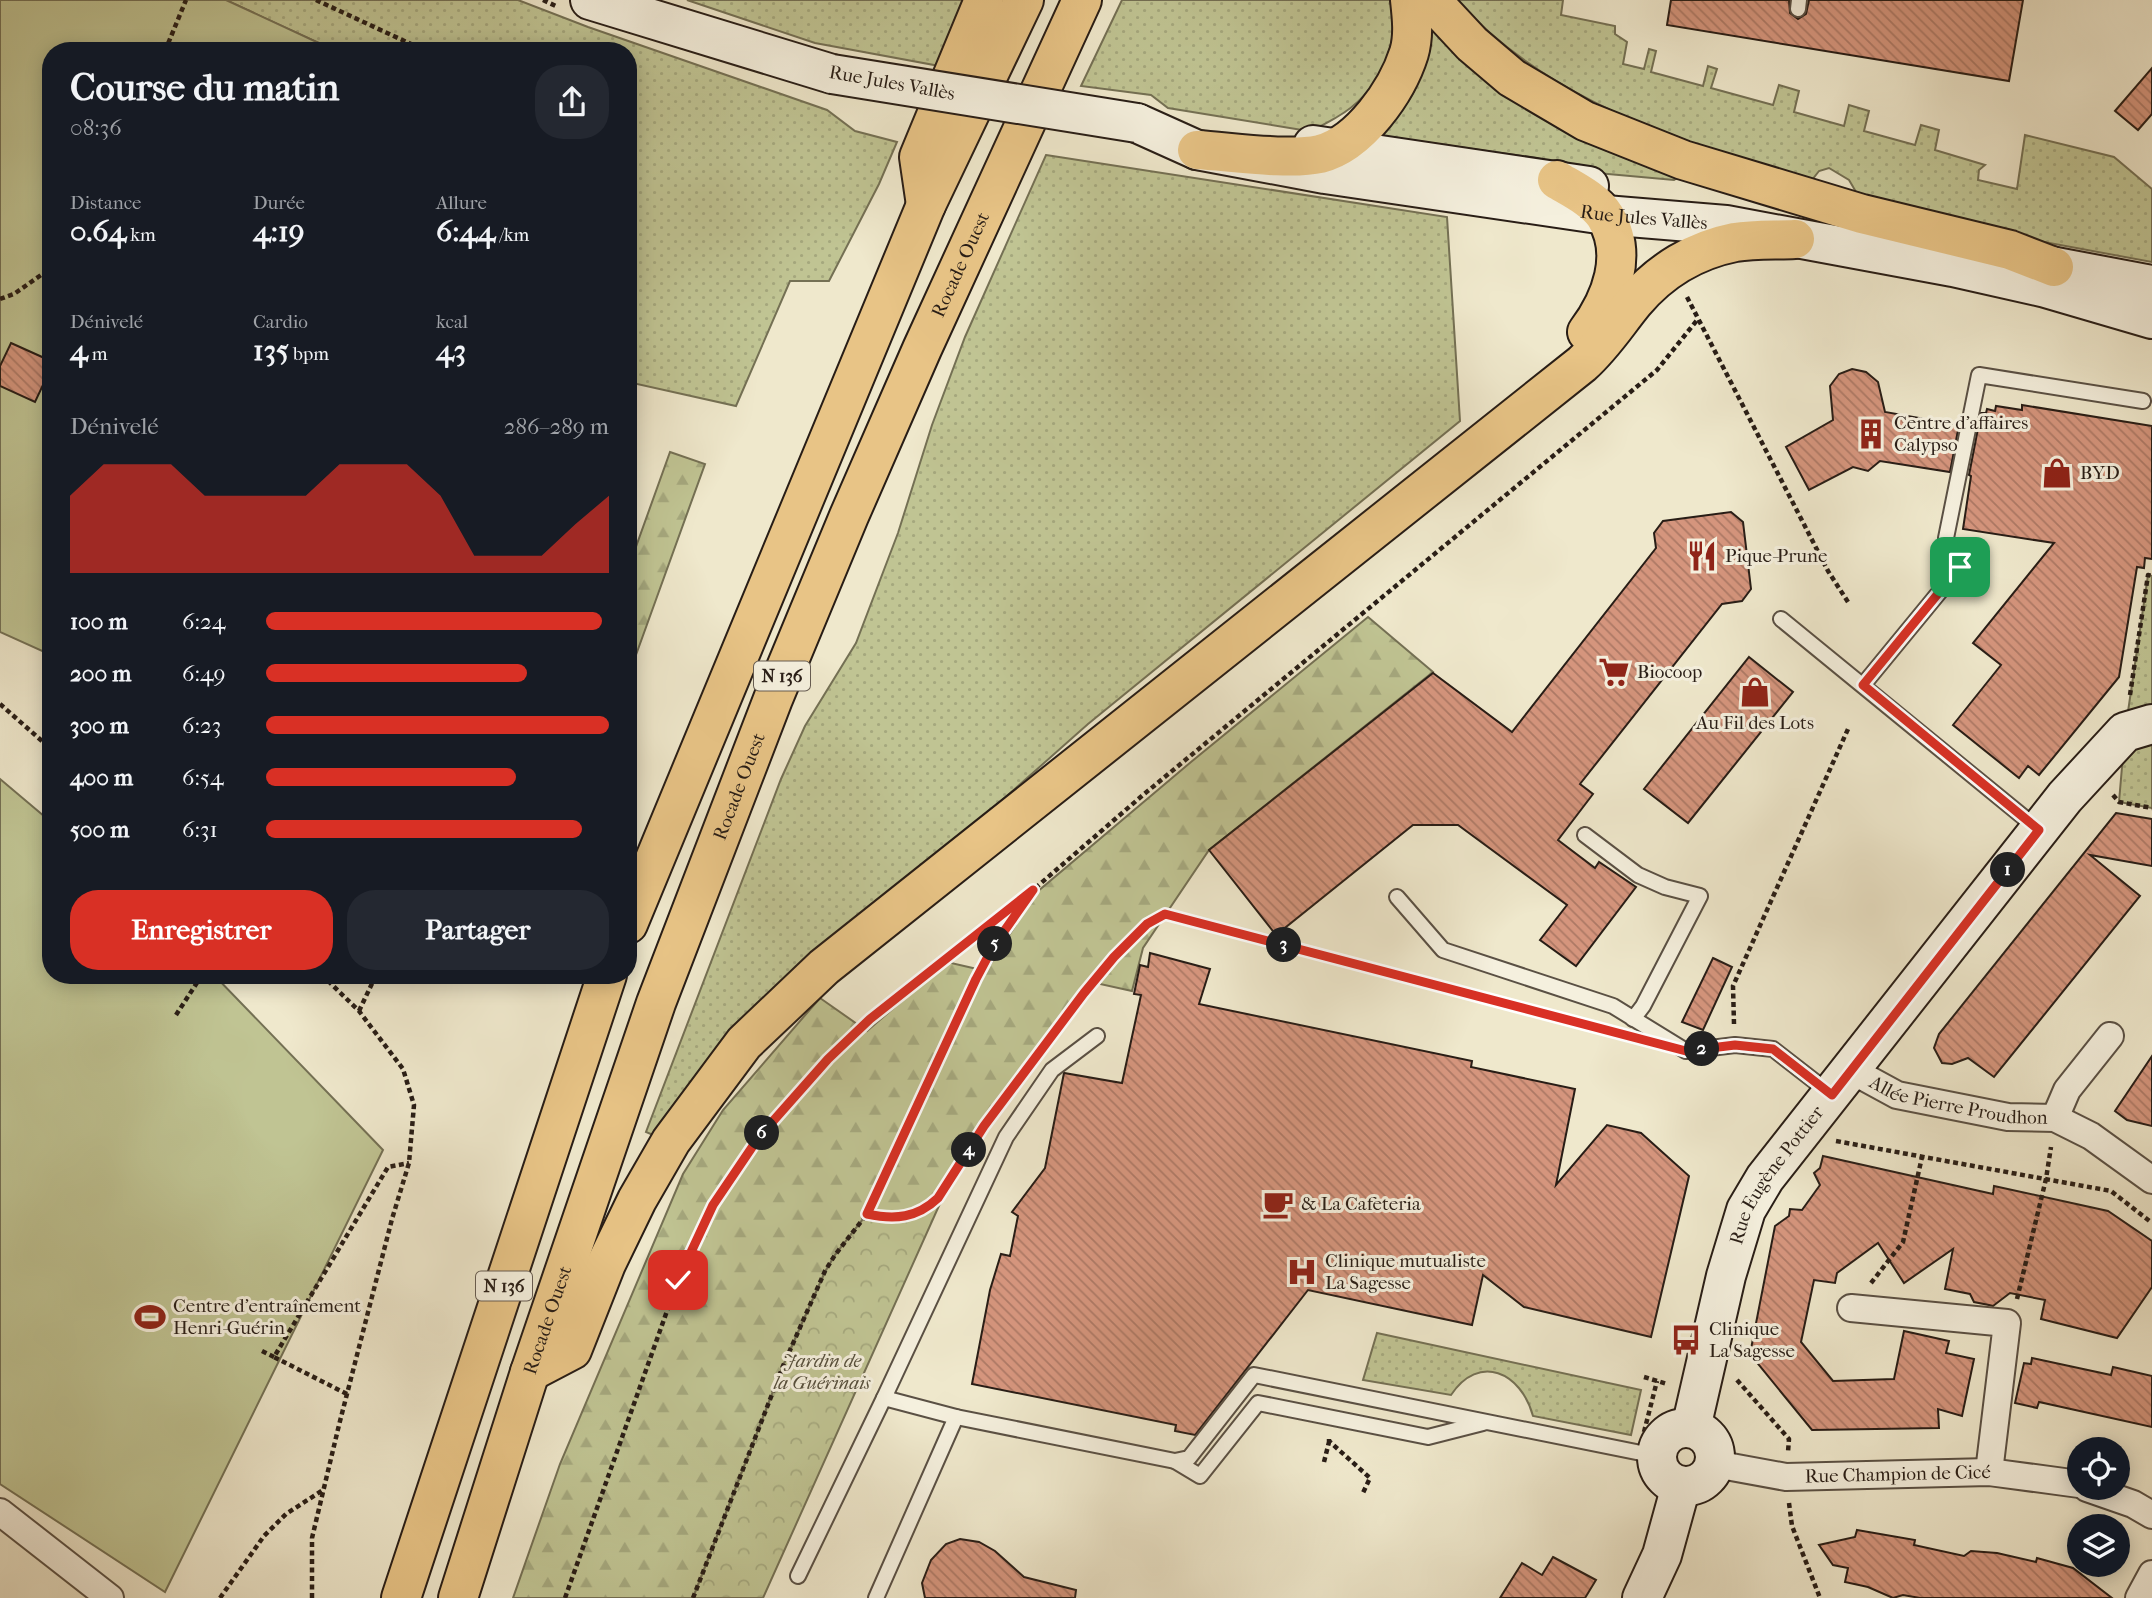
<!DOCTYPE html>
<html lang="fr">
<meta charset="utf-8">
<style>
:root{--surface:#171b24;--page:#242831;--text:#f1f3f6;--muted:#9ea1a6;--accent:#d93025}
body{margin:0;font-family:"IM FELL French Canon",serif;background:var(--page);color:var(--text);height:100vh;display:flex;flex-direction:column;font-size:26px;white-space:nowrap}
*{box-sizing:border-box;margin:0}
p{font-size:23px;color:var(--muted)}
.icon{flex:none;width:38px;height:38px;fill:none;stroke:currentColor;stroke-width:2;stroke-linecap:round;stroke-linejoin:round}
.map{position:relative;flex:1;overflow:hidden}
.drawer{position:absolute;left:42px;top:42px;width:595px;height:942px;display:flex;flex-direction:column;background:var(--surface);border-radius:28px;box-shadow:0 4px 18px #0003}
.drawer>*{flex:none}
.tools{position:absolute;left:2067px;top:1437px;display:grid;gap:14px}
.tools a{display:grid;place-items:center;width:63px;height:63px;border-radius:50%;background:var(--surface);box-shadow:0 4px 18px #0003;font-size:35px}
.pin{position:absolute;display:grid;place-items:center;width:60px;height:60px;color:#fff;margin:-30px;border-radius:14px;box-shadow:0 4px 10px #0006}
.km{position:absolute;width:35px;height:35px;margin:-18px;border-radius:50%;background:#222;color:#fff;font-size:19px;line-height:35px;text-align:center}
.round{display:grid;place-items:center;flex:none;width:74px;height:74px;border-radius:28px;background:var(--page)}
.summary{display:flex;align-items:center;justify-content:space-between;height:119px;padding:0 28px}
h1{font-size:38px;font-weight:700;line-height:52px}
.metrics{display:grid;grid-template-columns:repeat(3,1fr);gap:10px;height:119px;padding:7px 28px}
.metrics div{display:grid;align-content:center}
.metrics b{font-size:30px;font-weight:700}
.metrics small{font-size:19px;font-weight:400}
.metrics p{font-size:19px}
.chart{height:196px;padding:14px 28px}
.chart p{display:flex;justify-content:space-between}
.chart svg{width:100%;height:126px;margin-top:7px;fill:var(--accent);opacity:.7}
.button{display:flex;gap:14px;margin-top:auto;padding:14px 28px}
.button a{flex:1;height:80px;border-radius:28px;background:var(--accent);color:#fff;font-size:28px;font-weight:700;line-height:80px;text-align:center}
.button a+a{background:var(--page);color:var(--text)}
ul{padding:0 28px;list-style:none;font-size:23px}
li{display:grid;grid-template-columns:112px 84px 1fr;align-items:center;height:52px}
li i{height:18px;border-radius:9px;background:var(--accent)}
.map>svg:first-child{display:block}
</style>
<div class="map">
<svg width="2152" height="1598" viewBox="0 0 2152 1598">
<defs>
<pattern id="grass-dots" width="8" height="8" patternUnits="userSpaceOnUse" patternTransform="scale(1.75)"><rect width="8" height="8" fill="#c0c493"/><path d="M2 2h.1M6 6h.1" fill="none" stroke="#a5a87e" stroke-width="1.8" stroke-linecap="round"/></pattern>
<pattern id="forest-firs" width="22" height="20" patternUnits="userSpaceOnUse" patternTransform="scale(1.75)"><rect width="22" height="20" fill="#c0c493"/><path d="M5 1l3.5 6h-7zM16 11l3.5 6h-7z" fill="#a5a87e"/></pattern>
<pattern id="park-crowns" width="20" height="18" patternUnits="userSpaceOnUse" patternTransform="scale(1.75)"><rect width="20" height="18" fill="#c0c493"/><path d="M2 6a3 3 0 1 1 6 0M12 15a3 3 0 1 1 6 0" fill="none" stroke="#a5a87e"/></pattern>
<pattern id="building-back-hatch" width="6" height="6" patternUnits="userSpaceOnUse" patternTransform="scale(1.75)"><rect width="6" height="6" fill="#d5957d"/><path d="M-1 5l2 2M0 0l6 6M5-1l2 2" fill="none" stroke="#ad7965"/></pattern>
</defs>
<rect width="100%" height="100%" fill="#efe8cc"/>
<filter id="stains"><feTurbulence type="fractalNoise" baseFrequency=".00286" numOctaves="4"/><feColorMatrix values="0 0 0 0 .2 0 0 0 0 .09 0 0 0 0 .02 0 0 0 .5 -.17"/></filter>
<radialGradient id="worn" r=".72"><stop offset=".6" stop-color="#630" stop-opacity="0"/><stop offset="1" stop-color="#630" stop-opacity=".3"/></radialGradient>
<g fill="url(#grass-dots)" stroke="#747054" stroke-width="2">
<path d="M226 0H518L588 27 827 110 855 131 897 142 879 184 829 281H790L736 406 628 382V51H336Z"/>
<path d="M687 0H966L945 67 815 43Z"/>
<path d="M1122 0H1390C1402 46 1377 94 1337 117 1325 124 1316 130 1302 130L1168 108 1151 95 1081 86Z"/>
<path d="M1457 0H1563L1561 15 1615 26V34L1627 42 1623 64 1644 69 1649 49 1656 51 1651 72 1703 86 1708 66 1717 69 1711 88 1773 105 1779 85 1799 91 1794 112 1844 126 1849 105 1869 111 1864 131 1915 145 1921 125 1939 130 1935 150 1985 165 1979 170 1978 180 2017 189 2025 135 2114 157 2152 189V262L1968 228 1859 197 1849 180 1829 168 1819 171 1808 185C1682 139 1549 104 1457 0Z"/>
<path d="M1424 15 1682 175 1674 180 1597 173 1536 158 1375 135C1426 91 1422 79 1424 15Z"/>
<path d="M1046 155 1447 217 1460 421 1088 724 776 1001 660 1138 646 1132 781 779 805 726 856 643 898 533 932 425 965 337Z"/>
<path d="M2148 575 2152 576V808L2119 802 2125 732Z"/>
<path d="M1377 1333 1641 1390 1631 1435 1533 1416C1521 1372 1479 1353 1451 1395L1363 1380Z"/>
</g>
<g fill="url(#forest-firs)" stroke="#747054" stroke-width="2">
<path d="M670 452 705 464 628 677V569Z"/>
<path d="M1368 617 1433 672 1209 850 1143 948 1132 991 1087 981 971 1138 942 1199 915 1214 900 1217 867 1214 835 1255 825 1272 783 1366 693 1598H513L560 1464 683 1174 723 1110 820 998 867 1031 947 962 986 971 1037 892 1191 762Z"/>
</g>
<path fill="url(#park-crowns)" stroke="#747054" stroke-width="2" d="M942 1199 763 1598H693L783 1366 825 1272 835 1255 867 1214C900 1221 914 1215 942 1199Z"/>
<g fill="#c0c493" stroke="#747054" stroke-width="2">
<path d="M0 0H226L336 51H51V655L0 632Z"/>
<path d="M0 779 51 822V975H214L383 1150 165 1592 0 1484Z"/>
</g>
<g fill="url(#building-back-hatch)" stroke="#281d16" stroke-width="2">
<path d="M1671 0H1789L1790 13 1798 19 1806 14 1809 0H2023L2009 81 1667 25Z"/>
<path d="M2152 68V114L2138 130 2115 111Z"/>
<path d="M11 343 51 361V368L35 402 0 386V366Z"/>
<path d="M1852 369 1866 372 1878 382 1885 412 1959 425 1950 472 1880 461 1868 471 1853 467 1809 490 1786 447 1833 420 1830 386 1839 374Z"/>
<path d="M2022 405 2152 426V559L2145 558 2144 568 2137 567 2119 677 2039 775 2028 766 2019 778 1953 725 2001 665 1973 643 2054 543 1963 529 1971 476 1969 475 1981 413H1986L1987 409 1995 411 1996 406 2022 410Z"/>
<path d="M1731 512 1743 522 1751 589 1742 601 1722 604 1580 784 1593 794 1558 840 1595 868 1599 862 1636 887 1576 966 1540 940 1567 905 1458 825H1413L1276 935 1209 850 1433 673 1512 732 1656 548 1654 533 1663 521Z"/>
<path d="M1749 657 1793 692 1688 823 1644 789Z"/>
<path d="M2116 813 2152 819V866L2090 855 2140 896 1994 1077 1968 1058 1952 1064 1942 1063 1934 1048 1939 1034Z"/>
<path d="M1150 953 1210 969 1199 1004 1472 1061 1471 1067 1575 1089 1556 1185 1607 1125 1641 1133 1689 1176 1651 1337 1524 1307 1483 1275 1472 1325 1308 1290 1195 1435 1175 1431 1176 1425 972 1384 990 1290 1001 1254 1010 1256 1018 1216 1012 1212 1045 1168 1064 1073 1122 1083 1141 995 1134 994 1140 965 1148 967Z"/>
<path d="M1713 958 1732 967 1703 1030 1682 1022Z"/>
<path d="M2152 1056V1126L2127 1120 2115 1111Z"/>
<path d="M1823 1156 1993 1194 1994 1186 2108 1211 2152 1241V1287L2117 1338 2041 1319 2045 1300 2010 1293 1993 1306 1989 1305 1974 1302 1970 1294 1945 1289 1953 1249 1904 1283 1878 1243 1837 1273 1835 1283 1814 1280 1801 1342 1833 1381 1894 1379 1904 1331 1949 1341 1946 1353 1974 1359 1962 1416 1938 1409 1939 1428 1812 1430 1750 1354 1775 1226 1789 1216 1790 1209 1802 1210 1820 1185 1814 1173 1820 1168Z"/>
<path d="M2032 1358 2111 1375 2113 1367 2152 1376V1427L2039 1402 2037 1408 2015 1403 2024 1363 2031 1364Z"/>
<path d="M1857 1530 1915 1540 1914 1545 1964 1556 1971 1551 1997 1553 2036 1562 2037 1558 2073 1568 2112 1598H1920L1903 1595 1893 1598 1868 1587 1845 1582 1848 1568 1833 1565 1819 1545 1855 1537Z"/>
<path d="M960 1539 979 1542 995 1551 1024 1577 1076 1590 1075 1598H925L922 1583 931 1560 946 1544Z"/>
<path d="M1553 1557 1596 1580 1585 1598H1500L1522 1563 1542 1575Z"/>
</g>
<g fill="none" stroke-linecap="round" stroke-linejoin="round">
<g stroke="#5a5044" stroke-width="18">
<g id="lane">
<path d="M1798 9 1799 0"/>
<path d="M1781 619 2038 829"/>
<path d="M1863 685 1960 567 1946 538 1979 375 2143 401"/>
<path d="M1585 835 1638 875 1665 887 1700 896 1643 1006 1633 1019"/>
<path d="M1397 897 1443 950 1613 1006 1686 1051 1735 1045 1773 1049 1831 1094"/>
<path d="M1097 1036 1052 1070 1006 1137 884 1398 956 1417 1175 1461"/>
<path d="M1483 1423 1428 1437 1258 1403 1200 1476 1175 1461 1189 1458 1254 1375 1656 1456"/>
<path d="M798 1576 884 1398"/>
<path d="M876 1598 956 1417"/>
</g>
</g>
<g stroke="#5a5044" stroke-width="30">
<g id="street">
<path id="s1" d="M1851 1070 1897 1095 2008 1117 2055 1118 2091 1136 2152 1180"/>
<path d="M2055 1118 2067 1090 2110 1036"/>
<path d="M1851 1308 2007 1323 1989 1472"/>
<path id="s2" d="M1715 1464 1786 1477 1989 1472 2079 1484"/>
<path d="M2087 1488 2133 1504 2152 1515"/>
<path d="M0 1512 110 1598"/>
<path d="M2139 1598 2152 1574"/>
</g>
</g>
<g stroke="#281d16" stroke-width="42">
<g id="secondary">
<path d="M590 0 832 74"/>
<path id="s3" d="M1137 123 1197 150 1325 174 1605 215 1726 225 1953 267 2046 288 2152 319"/>
<path d="M1313 145 1589 186"/>
<path d="M2045 265 2152 285"/>
<circle cx="1686" cy="1457" r="29"/>
<path id="s4" d="M1691 1428 1726 1276 1746 1210 1765 1178 2065 797 2125 732 2152 724"/>
<path d="M1642 1598 1662 1555 1681 1486"/>
</g>
</g>
<g stroke="#281d16" stroke-width="42">
<g id="highway">
<path d="M1431 0 1472 44 1512 78 1585 121 1683 160 1862 214 2010 250 2054 267"/>
<path d="M1197 150C1231 152 1289 161 1320 154 1360 144 1397 91 1409 53 1414 36 1412 18 1410 0"/>
<path d="M1557 180C1572 189 1595 200 1605 216 1629 254 1611 300 1587 332"/>
<path d="M926 205 919 157 984 0"/>
<path d="M628 924 926 205 1024 0"/>
<path d="M530 1372 572 1350 606 1264 637 1200 671 1141 744 1043 824 967 1582 364C1604 344 1616 324 1634 302 1660 271 1695 250 1735 242 1754 239 1776 240 1795 239"/>
<path d="M401 1598 607 975"/>
<path id="s5" d="M458 1598 530 1372 656 1003 773 699 849 516 922 349 1082 0"/>
</g>
</g>
<g stroke="#281d16" stroke-width="4.5" stroke-dasharray="5 3.5" stroke-linecap="butt">
<path d="M316 0 426 51"/>
<path d="M543 0 558 7"/>
<path d="M165 51 186 0"/>
<path d="M1687 297 1828 571 1848 602"/>
<path d="M0 299 14 294 51 268"/>
<path d="M2130 695 2148 575 2152 576"/>
<path d="M0 704 51 749"/>
<path d="M2113 795 2119 802 2152 808"/>
<path d="M359 1011 376 975"/>
<path d="M176 1015 202 975"/>
<path d="M1734 1024 1733 986 1848 729"/>
<path d="M1043 1048C1079 1000 1113 945 1165 913L1609 1031"/>
<path d="M1836 1141 2111 1191 2152 1223"/>
<path d="M867 1214C944 1230 950 1171 987 1122"/>
<path d="M1871 1283 1903 1242 1922 1157"/>
<path d="M2017 1299 2046 1179 2051 1147"/>
<path d="M262 1351 274 1357"/>
<path d="M1644 1377 1667 1384"/>
<path d="M1737 1380 1789 1439 1788 1452"/>
<path d="M347 1394 274 1357 388 1167 409 1163"/>
<path d="M1644 1432 1657 1381"/>
<path d="M1329 1439V1441L1370 1478 1362 1495"/>
<path d="M1324 1462 1329 1442"/>
<path d="M1789 1503 1792 1526 1820 1598"/>
<path d="M220 1598 264 1536 286 1514 323 1490"/>
<path d="M312 1598V1538L339 1425 392 1219 409 1163 414 1105 403 1069 359 1011 322 975"/>
<path d="M565 1598 678 1280 713 1205 759 1137 828 1059 870 1019 1033 890 1143 795 1657 370 1698 319"/>
<path d="M693 1598 783 1366 825 1271 835 1255 867 1214 976 979 993 948 1028 896"/>
</g>
<use href="#lane" stroke="#f5f0de" stroke-width="14"/>
<use href="#street" stroke="#f5f0de" stroke-width="26"/>
<use href="#secondary" stroke="#f5f0de" stroke-width="38"/>
<use href="#highway" stroke="#e8c486" stroke-width="38"/>
<g stroke="#281d16" stroke-width="42" stroke-linecap="butt">
<path id="secondary-bridge" d="M832 74 1137 123"/>
</g>
<use href="#secondary-bridge" stroke="#f5f0de" stroke-width="38"/>
</g>
<g fill="none" stroke-linecap="round" stroke-linejoin="round">
<g stroke="#fff" stroke-width="14">
<path id="route" d="M678 1280 713 1205 759 1137 828 1059 870 1019 1033 890 993 947 976 979 867 1214C895 1220 917 1218 938 1198L984 1126 1084 993 1114 957 1147 924 1165 914 1686 1051 1735 1045 1773 1049 1832 1095 2039 830 1863 685 1960 567"/>
</g>
<use href="#route" stroke="#d93025" stroke-width="9"/>
</g>
<defs>
<g id="building-bare" transform="scale(2.415)"><path d="M-4-6H4V6H1V3H-1V6H-4ZM-2.5-4.3h1.7v1.8h-1.7ZM.8-4.3h1.7v1.8H.8ZM-2.5-1h1.7V.8h-1.7ZM.8-1h1.7V.8H.8Z" fill="#8f2418" stroke="#f5f0de" stroke-width="2.5" paint-order="stroke"/></g>
<g id="shop-bare" transform="scale(2.415)"><path d="M-5-2.5h2.3a2.7 3.5 0 0 1 5.4 0H5L5.5 6h-11ZM-1.5-2.5h3a1.5 2.3 0 0 0-3 0Z" fill="#8f2418" stroke="#f5f0de" stroke-width="2.5" paint-order="stroke"/></g>
<g id="restaurant-bare" transform="scale(2.415)"><path d="M-5-6h1v4h1v-4h1v4h1v-4h1v5L-1.5 .5V6h-2V.5L-5-1ZM5-6V6H3V1.5H1.5Q1.5-4 5-6Z" fill="#8f2418" stroke="#f5f0de" stroke-width="2.5" paint-order="stroke"/></g>
<g id="supermarket-bare" transform="scale(2.415)"><path d="M-6-5.5h2.5l.6 2H6L4.5 2H-2.5L-4.4-4H-6ZM-1.5 3.2a1.3 1.3 0 1 0 .1 0ZM3 3.2a1.3 1.3 0 1 0 .1 0Z" fill="#8f2418" stroke="#f5f0de" stroke-width="2.5" paint-order="stroke"/></g>
<g id="cafe-bare" transform="scale(2.415)"><path d="M-5.5-4.5H6V0H3Q3 3.5 0 3.5H-2.5Q-5.5 3.5-5.5 0ZM3-3.2v2h1.7v-2ZM-6 4.5H4V6H-6Z" fill="#8f2418" stroke="#f5f0de" stroke-width="2.5" paint-order="stroke"/></g>
<g id="hospital-bare" transform="scale(2.415)"><path d="M-5-5h3v3.5h4V-5h3V5h-3V1.5h-4V5h-3Z" fill="#8f2418" stroke="#f5f0de" stroke-width="2.5" paint-order="stroke"/></g>
<g id="stadium-bare" transform="scale(2.415)"><path d="M0-5a6.5 5 0 1 0 0 10a6.5 5 0 1 0 0-10ZM-3.5-1.8h7v3.6h-7Z" fill="#8f2418" stroke="#f5f0de" stroke-width="2.5" paint-order="stroke"/></g>
<g id="bus-bare" transform="scale(2.415)"><path d="M-5-6H5V4H4V6H2V4H-2V6H-4V4H-5ZM-3.5-4V0h7V-4ZM-3.5 1.2v1.5H-2V1.2ZM2 1.2v1.5H3.5V1.2Z" fill="#8f2418" stroke="#f5f0de" stroke-width="2.5" paint-order="stroke"/></g>
</defs>
<g fill-rule="evenodd">
<use href="#building-bare" x="1871" y="434"/>
<use href="#shop-bare" x="2057" y="473"/>
<use href="#restaurant-bare" x="1702" y="556"/>
<use href="#supermarket-bare" x="1614" y="672"/>
<use href="#shop-bare" x="1755" y="692"/>
<use href="#cafe-bare" x="1278" y="1204"/>
<use href="#hospital-bare" x="1302" y="1272"/>
<use href="#stadium-bare" x="150" y="1317"/>
<use href="#bus-bare" x="1686" y="1340"/>
</g>
<g text-anchor="middle" dominant-baseline="central" stroke-width="6" stroke-linejoin="round" paint-order="stroke">
<g fill="#f5f0de" stroke="#665c52" stroke-width="2">
<rect x="754" y="661.5" width="56" height="29" rx="5"/>
<rect x="476" y="1271.5" width="56" height="29" rx="5"/>
</g>
<g font-size="18" font-weight="bold" fill="#281d16">
<text x="782" y="676">N 136</text>
<text x="504" y="1286">N 136</text>
</g>
<g font-size="19" fill="#281d16" stroke="#f5f0de">
<text transform="translate(892 83) rotate(10)">Rue Jules Vallès</text>
<text stroke="none"><textPath href="#s3" startOffset="518">Rue Jules Vallès</textPath></text>
<text stroke="none"><textPath href="#s5" startOffset="1426">Rocade Ouest</textPath></text>
<text stroke="none"><textPath href="#s5" startOffset="859">Rocade Ouest</textPath></text>
<text stroke="none"><textPath href="#s1" startOffset="114">Allée Pierre Proudhon</textPath></text>
<text stroke="none"><textPath href="#s4" startOffset="270">Rue Eugène Pottier</textPath></text>
<text stroke="none"><textPath href="#s5" startOffset="292">Rocade Ouest</textPath></text>
<text stroke="none"><textPath href="#s2" startOffset="184">Rue Champion de Cicé</textPath></text>
</g>
<g font-size="19" fill="#281d16" stroke="#f5f0de" text-anchor="start">
<text x="1894" y="423">Centre d'affaires<tspan x="1894" dy="22">Calypso</tspan></text>
<text x="2080" y="473">BYD</text>
<text x="1725" y="556">Pique-Prune</text>
<text x="1637" y="672">Biocoop</text>
<text x="1755" y="723" text-anchor="middle">Au Fil des Lots</text>
<text x="1301" y="1204">&amp; La Cafeteria</text>
<text x="1325" y="1261">Clinique mutualiste<tspan x="1325" dy="22">La Sagesse</tspan></text>
<text x="173" y="1306">Centre d'entraînement<tspan x="173" dy="22">Henri-Guérin</tspan></text>
<text x="1709" y="1329">Clinique<tspan x="1709" dy="22">La Sagesse</tspan></text>
</g>
<g font-size="19" font-style="italic" fill="#564f3c" stroke="#f5f0de">
<text x="822" y="1361">Jardin de<tspan x="822" dy="22">la Guérinais</tspan></text>
</g>
</g>
<rect width="100%" height="100%" filter="url(#stains)"/>
<rect width="100%" height="100%" fill="url(#worn)"/>
</svg>
<div class="tools">
<a><svg class="icon" aria-label="locate" viewBox="0 0 24 24"><circle cx="12" cy="12" r="6"/><path d="M12 2v4M12 18v4M2 12h4M18 12h4"/></svg></a>
<a><svg class="icon" aria-label="layers" viewBox="0 0 24 24"><path d="M12 4l9 5-9 5-9-5zM3 14l9 5 9-5"/></svg></a>
</div>
<div class="pin" style="left:1960px;top:567px;background:#1e9e55"><svg class="icon" aria-label="arrive" viewBox="0 0 24 24"><path d="M6 21V4h12l-3 4 3 4H6"/></svg></div>
<div class="pin" style="left:678px;top:1280px;background:#d93025"><svg class="icon" aria-label="check" viewBox="0 0 24 24"><path d="M5 12l5 5 9-10"/></svg></div>
<b class="km" style="left:2008px;top:870px">1</b>
<b class="km" style="left:1702px;top:1049px">2</b>
<b class="km" style="left:1284px;top:945px">3</b>
<b class="km" style="left:969px;top:1150px">4</b>
<b class="km" style="left:995px;top:944px">5</b>
<b class="km" style="left:762px;top:1133px">6</b>
<section class="drawer">
<div class="summary"><div><h1>Course du matin</h1><p>08:36</p></div><a class="round"><svg class="icon" aria-label="share" viewBox="0 0 24 24"><path d="M12 15V3M7 8l5-5 5 5M5 13v7h14v-7"/></svg></a></div>
<div class="metrics">
<div><p>Distance</p><b>0.64<small> km</small></b></div>
<div><p>Durée</p><b>4:19</b></div>
<div><p>Allure</p><b>6:44<small> /km</small></b></div>
</div>
<div class="metrics">
<div><p>Dénivelé</p><b>4<small> m</small></b></div>
<div><p>Cardio</p><b>135<small> bpm</small></b></div>
<div><p>kcal</p><b>43</b></div>
</div>
<div class="chart"><p><span>Dénivelé</span>286–289 m</p>
<svg viewBox="0 0 160 44" preserveAspectRatio="none"><path d="M0 44V17L10 6L20 6L30 6L40 17L50 17L60 17L70 17L80 6L90 6L100 6L110 17L120 38L130 38L140 38L150 27L160 17V44z"/></svg>
</div>
<ul>
<li><b>100 m</b>6:24<i style="width:98%"></i></li>
<li><b>200 m</b>6:49<i style="width:76%"></i></li>
<li><b>300 m</b>6:23<i style="width:100%"></i></li>
<li><b>400 m</b>6:54<i style="width:73%"></i></li>
<li><b>500 m</b>6:31<i style="width:92%"></i></li>
</ul>
<div class="button"><a>Enregistrer</a><a>Partager</a></div>
</section>
</div>
